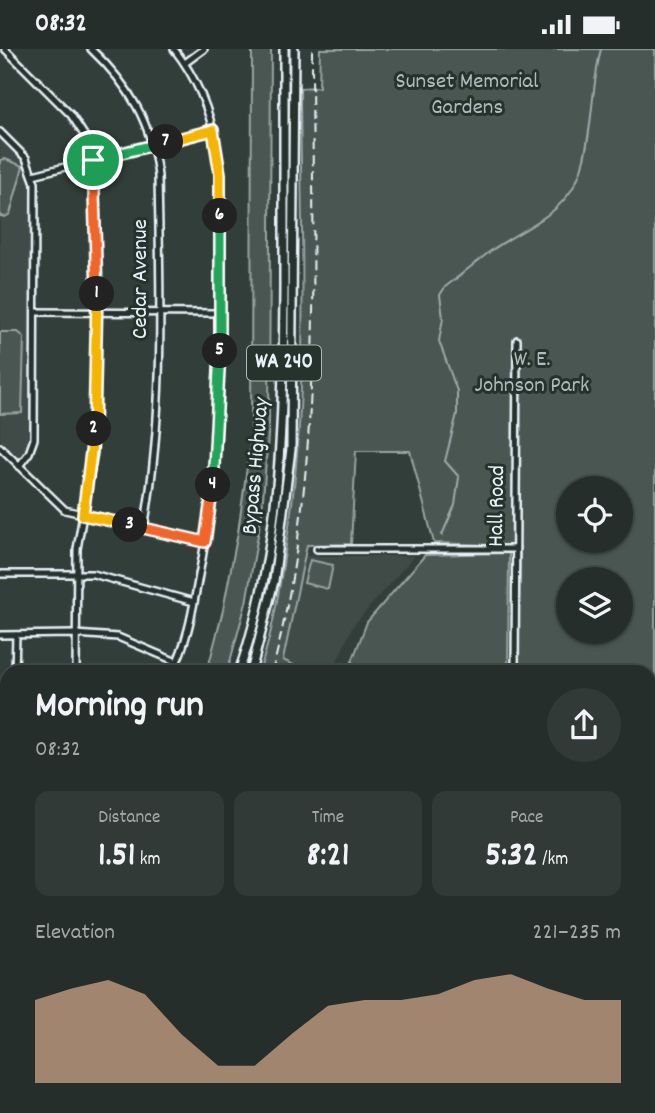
<!DOCTYPE html>
<meta charset="utf-8">
<style>
:root{--surface:#262e2b;--page:#323a37;--text:#f1f3f6;--muted:#a4a8a9;--line:#424a47;--accent:#d6ab8b}
body{margin:0;font-family:Dekko,sans-serif;background:var(--page);color:var(--text);height:100vh;display:flex;flex-direction:column;font-size:26px;white-space:nowrap}
*{box-sizing:border-box;margin:0}
p{font-size:23px;color:var(--muted)}
.icon{flex:none;width:38px;height:38px;fill:none;stroke:currentColor;stroke-width:2;stroke-linecap:round;stroke-linejoin:round}
.map{position:relative;flex:1;overflow:hidden}
.details{position:absolute;left:0px;top:616px;width:656px;height:448px;display:flex;flex-direction:column;background:var(--surface);border-radius:21px 21px 0 0;box-shadow:0 2px 5px #0004,0 0 0 2px var(--line)}
.details>*{flex:none}
.fabs{position:absolute;left:556px;top:427px;display:grid;gap:14px}
.fabs a{display:grid;place-items:center;width:77px;height:77px;border-radius:50%;background:var(--surface);box-shadow:0 2px 5px #0004,0 0 0 2px var(--line);font-size:35px}
.pin{position:absolute;display:grid;place-items:center;width:60px;height:60px;color:#fff;margin:-30px;border:4px solid #fff;border-radius:50%;box-shadow:0 2px 7px #0007}
.km{position:absolute;width:35px;height:35px;margin:-18px;border-radius:50%;background:#222;color:#fff;font-size:19px;line-height:35px;text-align:center}
.round{display:grid;place-items:center;flex:none;width:74px;height:74px;border-radius:37px;background:var(--page)}
.headline{display:flex;align-items:center;justify-content:space-between;height:119px;padding:0 35px}
h1{font-size:38px;font-weight:800;line-height:52px}
.stats{display:grid;grid-template-columns:repeat(3,1fr);gap:10px;height:119px;padding:7px 35px}
.stats div{display:grid;align-content:center;border-radius:14px;background:var(--page);text-align:center}
.stats b{font-size:35px;font-weight:800}
.stats small{font-size:19px;font-weight:400}
.stats p{font-size:19px}
.chart{height:196px;padding:14px 35px}
.chart p{display:flex;justify-content:space-between}
.chart svg{width:100%;height:126px;margin-top:7px;fill:var(--accent);opacity:.7}
.status{display:flex;justify-content:space-between;align-items:center;height:49px;padding:0 35px;background:var(--surface);direction:ltr}
.status svg{height:19px;fill:currentColor}
.map>svg:first-child{display:block}
</style>
<div class="status"><b>08:32</b><svg viewBox="0 0 49 12"><path d="M0 12V9h3v3zM5 12V6h3v6zM10 12V3h3v9zM15 12V0h3v12zM26 1h20v11H26zM47 4h2v5h-2z"/></svg></div>
<div class="map">
<svg width="655" height="1064" viewBox="0 0 655 1064">
<rect width="100%" height="100%" fill="#323e39"/>
<filter id="ink" filterUnits="userSpaceOnUse"><feTurbulence type="fractalNoise" baseFrequency=".0143" numOctaves="2"/><feDisplacementMap in="SourceGraphic" scale="14" xChannelSelector="R" yChannelSelector="G"/><feConvolveMatrix kernelMatrix="1 2 1 2 8 2 1 2 1" color-interpolation-filters="sRGB"/></filter>
<g filter="url(#ink)">
<g fill="#3f4b46">
<path d="M0 88 25 114 32 135V389L28 402 20 410 0 391Z"/>
<path d="M305 507H414L353 577 332 623H308L283 611Z"/>
<rect x="649" y="788" width="6" height="57"/>
<path d="M68 1057H311V1064H62Z"/>
</g>
<g fill="#495651" stroke="#98a4a4" stroke-width="2" fill-rule="evenodd">
<path d="M252 0H271L269 374 262 463 246 554 229 616 224 623H207L223 561 238 483 251 389Z"/>
<path d="M320 0H655V636H649V623H518L520 497 434 494 410 402H356L351 495 307 496 283 611 308 623H259C272 586 278 548 284 509 311 354 301 195 300 39L319 38ZM569 439H621V492H569ZM569 530H621V583H569Z"/>
<path d="M5 110 23 117 10 165 5 168 0 167V111Z"/>
<path d="M0 283H18L24 288 22 364 0 365Z"/>
<path d="M509 504 508 623H348L367 573 425 506Z"/>
<path d="M310 511 333 516 328 540 304 534Z"/>
<path d="M649 945H655V1064H311V1057H649Z"/>
</g>
<g fill="none" stroke-linecap="round" stroke-linejoin="round">
<path stroke="#9ea9ab" stroke-width="2" d="M442 486 455 456 459 428 445 412 457 365V342L439 292 443 269 440 246 445 238C461 226 476 213 492 201 526 177 567 165 581 121 593 82 591 39 601 0"/>
<g stroke="#e8f1f8" stroke-width="10">
<g id="minor">
<path d="M5 0 71 66 88 92 95 116 97 264 94 403 77 500 76 623"/>
<path d="M91 0C129 36 152 74 158 127 160 244 165 363 144 479"/>
<path d="M185 14 204 0"/>
<path d="M0 83 26 109 35 134 34 390 29 404 19 417"/>
<path d="M33 126 213 81"/>
<path d="M35 263 220 264"/>
<path d="M0 398 65 461 205 493"/>
<path d="M317 500H515"/>
<path d="M0 525H93L194 553"/>
<path d="M0 586 75 585 118 588 177 613"/>
<path d="M15 623 16 586"/>
<path d="M172 623C188 593 193 559 199 526 219 424 221 322 220 219 220 179 224 136 216 97 210 61 196 28 174 0"/>
<path d="M515 623 517 291"/>
<path d="M0 1002 7 995"/>
<path d="M217 1059 224 1064"/>
<path d="M383 1064 388 1057"/>
</g>
</g>
<g stroke="#e8f1f8" stroke-width="11">
<g id="major">
<path d="M0 774H7"/>
<path d="M649 778 655 779"/>
</g>
</g>
<g stroke="#e8f1f8" stroke-width="12">
<g id="highway">
<path d="M239 623C282 500 283 368 284 239 284 160 284 80 284 0"/>
<path d="M251 623 274 532 291 400 294 0"/>
<path d="M8 1064 14 1057"/>
<path d="M22 1064 28 1057"/>
</g>
</g>
<use href="#minor" stroke="#26332d" stroke-width="5"/>
<use href="#major" stroke="#26332d" stroke-width="6"/>
<use href="#highway" stroke="#26332d" stroke-width="7"/>
<g stroke="#e8f1f8" stroke-width="2" stroke-dasharray="10 5" stroke-linecap="butt">
<path d="M272 623C325 420 312 208 312 0"/>
<path d="M45 1064 51 1057"/>
</g>
</g>
</g>
<g fill="none" stroke-linecap="round" stroke-linejoin="round" filter="url(#ink)">
<g stroke="#fff" stroke-width="14">
<path id="split-1" d="M93 111 97 245"/>
</g>
<g stroke="#fff" stroke-width="14">
<path id="split-2" d="M94 380 97 245"/>
</g>
<g stroke="#fff" stroke-width="14">
<path id="split-3" d="M94 380 83 466 130 476"/>
</g>
<g stroke="#fff" stroke-width="14">
<path id="split-4" d="M130 476 205 493 213 436"/>
</g>
<g stroke="#fff" stroke-width="14">
<path id="split-5" d="M213 436 220 302"/>
</g>
<g stroke="#fff" stroke-width="14">
<path id="split-6" d="M220 302V167"/>
</g>
<g stroke="#fff" stroke-width="14">
<path id="split-7" d="M166 93 213 81 220 125V167"/>
</g>
<g stroke="#fff" stroke-width="14">
<path id="split-8" d="M93 111 166 93"/>
</g>
<use href="#split-1" stroke="#f0652b" stroke-width="9"/>
<use href="#split-2" stroke="#f5b400" stroke-width="9"/>
<use href="#split-3" stroke="#f5b400" stroke-width="9"/>
<use href="#split-4" stroke="#f0652b" stroke-width="9"/>
<use href="#split-5" stroke="#22a559" stroke-width="9"/>
<use href="#split-6" stroke="#22a559" stroke-width="9"/>
<use href="#split-7" stroke="#f5b400" stroke-width="9"/>
<use href="#split-8" stroke="#22a559" stroke-width="9"/>
</g>
<g text-anchor="middle" dominant-baseline="central" stroke-width="6" stroke-linejoin="round" paint-order="stroke">
<rect fill="#26332d" stroke="#aeb8bb" stroke-width="2" x="247" y="296.5" width="74" height="35" rx="5"/>
<g font-size="21" font-weight="bold" fill="#e8f1f8">
<text x="284" y="314">WA 240</text>
</g>
<g font-size="23" fill="#b0bbbe" stroke="#26332d">
<text x="467" y="33">Sunset Memorial<tspan x="467" dy="26">Gardens</tspan></text>
<text x="532" y="311">W. E.<tspan x="532" dy="26">Johnson Park</tspan></text>
</g>
<g font-size="23" fill="#e8f1f8" stroke="#26332d">
<text transform="translate(141 230) rotate(-90)">Cedar Avenue</text>
<text transform="translate(257 417) rotate(-85)">Bypass Highway</text>
<text transform="translate(498 457) rotate(-89)">Hall Road</text>
</g>
</g>
</svg>
<div class="fabs">
<a><svg class="icon" aria-label="locate" viewBox="0 0 24 24"><circle cx="12" cy="12" r="6"/><path d="M12 2v4M12 18v4M2 12h4M18 12h4"/></svg></a>
<a><svg class="icon" aria-label="layers" viewBox="0 0 24 24"><path d="M12 4l9 5-9 5-9-5zM3 14l9 5 9-5"/></svg></a>
</div>
<div class="pin" style="left:93px;top:111px;background:#1e9e55"><svg class="icon" aria-label="arrive" viewBox="0 0 24 24"><path d="M6 21V4h12l-3 4 3 4H6"/></svg></div>
<b class="km" style="left:97px;top:245px">1</b>
<b class="km" style="left:94px;top:380px">2</b>
<b class="km" style="left:130px;top:476px">3</b>
<b class="km" style="left:213px;top:436px">4</b>
<b class="km" style="left:220px;top:302px">5</b>
<b class="km" style="left:220px;top:167px">6</b>
<b class="km" style="left:166px;top:93px">7</b>
<section class="details">
<div class="headline"><div><h1>Morning run</h1><p>08:32</p></div><a class="round"><svg class="icon" aria-label="share" viewBox="0 0 24 24"><path d="M12 15V3M7 8l5-5 5 5M5 13v7h14v-7"/></svg></a></div>
<div class="stats">
<div><p>Distance</p><b>1.51<small> km</small></b></div>
<div><p>Time</p><b>8:21</b></div>
<div><p>Pace</p><b>5:32<small> /km</small></b></div>
</div>
<div class="chart"><p><span>Elevation</span>221–235 m</p>
<svg viewBox="0 0 160 44" preserveAspectRatio="none"><path d="M0 44V15L10 11L20 8L30 13L40 27L50 38L60 38L70 27L80 17L90 15L100 15L110 13L120 8L130 6L140 11L150 15L160 15V44z"/></svg>
</div>
</section>
</div>
